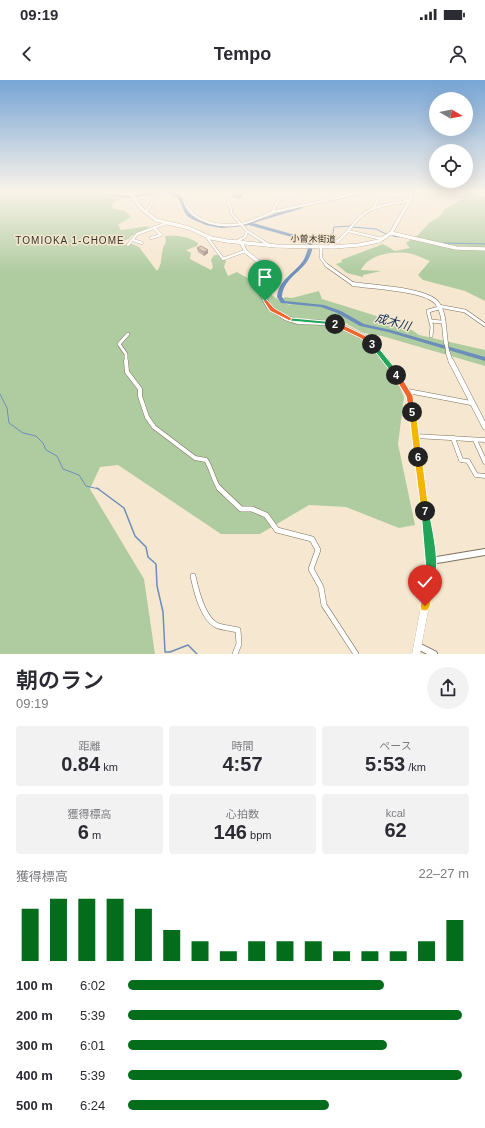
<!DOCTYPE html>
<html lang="ja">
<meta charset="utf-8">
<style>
:root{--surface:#fff;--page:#f2f2f3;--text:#2b2b33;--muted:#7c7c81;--accent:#046d1c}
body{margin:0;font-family:Arial,"Noto Sans JP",sans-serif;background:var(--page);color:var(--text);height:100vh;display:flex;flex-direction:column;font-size:15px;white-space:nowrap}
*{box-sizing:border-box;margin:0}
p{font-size:13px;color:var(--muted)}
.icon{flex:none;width:22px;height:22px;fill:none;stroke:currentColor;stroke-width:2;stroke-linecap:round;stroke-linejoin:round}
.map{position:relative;height:574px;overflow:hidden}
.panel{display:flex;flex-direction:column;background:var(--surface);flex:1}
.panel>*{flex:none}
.needle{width:26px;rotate:99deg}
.buttons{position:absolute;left:429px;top:12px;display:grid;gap:8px}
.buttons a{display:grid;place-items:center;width:44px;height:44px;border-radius:50%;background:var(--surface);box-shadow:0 4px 16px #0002;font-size:20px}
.pin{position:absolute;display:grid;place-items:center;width:34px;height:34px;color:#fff;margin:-41px -17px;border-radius:50% 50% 50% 0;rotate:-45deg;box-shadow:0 0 4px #0007}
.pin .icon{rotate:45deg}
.km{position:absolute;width:20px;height:20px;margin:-10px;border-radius:50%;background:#222;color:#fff;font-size:11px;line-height:20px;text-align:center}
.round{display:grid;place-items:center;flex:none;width:42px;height:42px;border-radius:21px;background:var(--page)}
.head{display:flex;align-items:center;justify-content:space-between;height:68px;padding:0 16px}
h1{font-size:22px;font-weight:600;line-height:30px}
.figures{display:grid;grid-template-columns:repeat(3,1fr);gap:6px;height:68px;padding:4px 16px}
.figures div{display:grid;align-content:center;border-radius:4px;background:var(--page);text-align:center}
.figures b{font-size:20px;font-weight:600}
.figures small{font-size:11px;font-weight:400}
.figures p{font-size:11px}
.chart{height:112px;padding:8px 16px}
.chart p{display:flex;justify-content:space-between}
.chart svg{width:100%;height:72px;margin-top:4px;stroke:var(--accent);stroke-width:6}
ul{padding:0 16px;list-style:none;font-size:13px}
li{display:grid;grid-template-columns:64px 48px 1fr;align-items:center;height:30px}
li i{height:10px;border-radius:5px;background:var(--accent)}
.status{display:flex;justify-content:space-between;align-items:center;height:28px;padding:0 20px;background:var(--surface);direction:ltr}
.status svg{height:11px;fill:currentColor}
header{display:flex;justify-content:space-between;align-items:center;height:52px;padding:0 16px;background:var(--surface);font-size:18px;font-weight:600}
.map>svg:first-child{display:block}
</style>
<div class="status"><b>09:19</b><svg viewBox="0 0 49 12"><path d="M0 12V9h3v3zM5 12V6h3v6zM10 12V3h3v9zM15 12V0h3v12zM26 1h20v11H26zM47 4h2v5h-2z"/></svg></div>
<header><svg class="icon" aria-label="back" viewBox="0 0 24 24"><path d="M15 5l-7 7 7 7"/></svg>Tempo<svg class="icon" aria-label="person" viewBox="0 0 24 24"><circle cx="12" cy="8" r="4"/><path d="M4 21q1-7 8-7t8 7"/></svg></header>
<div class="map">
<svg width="485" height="574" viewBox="0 0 485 574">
<rect width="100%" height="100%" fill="#f6e7d0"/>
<g fill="#afcca0">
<path d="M0 112H66L78 114 80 112C92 112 110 110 120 119L113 123 112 128 125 131 131 137 118 145 121 150 149 146 147 150 131 156 129 159 114 163 112 166 132 164 139 167 157 191C164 182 159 173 166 162L165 156C175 154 190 157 198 163L197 166 186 170 191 173 190 179 211 190 213 187 211 180 214 175H222L226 181 224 187 228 196 237 192C245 197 255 201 262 207 271 214 280 223 291 225L283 219 285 217 292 218 319 211 322 219 383 238 396 246 412 250 419 255 485 270V286L382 256 363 253 338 239 331 241 330 244 361 258 370 264 397 300 404 317 398 364 415 445 399 448 346 427 309 425 260 454H221L118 385 100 387 90 409 144 499 155 574H0Z"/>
<path d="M467 112H485V221L465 211 423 200 418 195 430 181C424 179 418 175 412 174 395 170 368 174 361 190L381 191 363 195V197L347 193 336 184 342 182 341 180 383 164 395 171 410 168 406 163 419 154 429 143 440 136 445 129 463 119Z"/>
</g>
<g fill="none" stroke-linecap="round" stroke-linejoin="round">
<g stroke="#6c8eba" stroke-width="1">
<path d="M479 112 485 114"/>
<path d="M353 147 376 149 386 154"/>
<path d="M393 156 399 157"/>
<path d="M306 161 324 158 333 153 334 147 350 146"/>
<path d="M444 163 485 164"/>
<path d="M0 314 7 328 9 343 23 353 36 356 43 363 46 370 57 376 63 389 79 395 86 406 99 409"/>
</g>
<path stroke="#6c8eba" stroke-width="1.5" d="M97 408 124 428 135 456 146 467 148 477 156 484 157 506 163 532 165 572H170L188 565 197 574"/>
<g fill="#6c8eba" fill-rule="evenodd">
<path d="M102 112C111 112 120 116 129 116 144 115 165 107 178 114 184 118 184 125 187 130 193 140 209 144 220 145 240 148 261 139 280 132 287 130 296 127 303 126V128L253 143 302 157 308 160 313 165C312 172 310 177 306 183 296 195 283 201 282 217L285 221 324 225 341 231 364 244 391 250 485 277V281L388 252 360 246 337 233 321 227 281 223 277 217C279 199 294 194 303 181 306 176 307 171 309 165L305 162 299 159 249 145 235 147 221 148 206 145 192 139 187 136 184 131 178 118 171 114H160L136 117 125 118 113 116Z"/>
<path d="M367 112H374L327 122 325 121Z"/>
</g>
<g stroke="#7f725d" stroke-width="3">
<g id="minor-far3">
<path d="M111 112 131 115"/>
<path d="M225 112 231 113"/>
<path d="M233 112 230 115 228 124 231 128V133L247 151 245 157 237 161"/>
<path d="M302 112C290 114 275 118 273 132L364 112"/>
<path d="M428 112 462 115 467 112"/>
<path d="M473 112 485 115"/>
<path d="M134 119 145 117 152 119V124L145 132"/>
<path d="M185 123C194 143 221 148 241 144 252 142 263 136 273 132"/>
<path d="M373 128 378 120 385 114 411 116"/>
<path d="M247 151 269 165"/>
<path d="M348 151 382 159"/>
<path d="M206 156 223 179 245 171"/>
<path d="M151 158 161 155 155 149"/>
<path d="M133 160 142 163"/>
<path d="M128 165 137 154 167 143"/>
<path d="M329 166C346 159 351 143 365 133 378 124 396 124 410 120"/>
<path d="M321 167V178L327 186"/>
</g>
</g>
<g stroke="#7f725d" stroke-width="4">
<g id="minor-far2">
<path d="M326 185 353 204"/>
<path d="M438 226 465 231 485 245"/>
<path d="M431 241 441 242"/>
<path d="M431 256 432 247 428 231 439 228"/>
<path d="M446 263 448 273"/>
<path d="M126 282V274L119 264 128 254"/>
</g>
</g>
<g stroke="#7f725d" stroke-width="5">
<g id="minor-far1">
<path d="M126 281 127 292 140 309V316L147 337 154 347 195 378 206 380C212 389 214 403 220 409"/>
<path d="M408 311 471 323"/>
<path d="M415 356 485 360"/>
<path d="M453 358 461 380 468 381 476 395 485 396"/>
<path d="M475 360 485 382"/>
</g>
</g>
<g stroke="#7f725d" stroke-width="6">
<g id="minor">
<path d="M219 408 241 429H252L266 435 277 450 312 459 318 470 311 489 321 507 324 525 356 574"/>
<path d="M193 496C196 510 202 537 216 545 222 548 231 548 238 550L239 564 235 574"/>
</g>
</g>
<g stroke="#7f725d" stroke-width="5">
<g id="tertiary-far2">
<path d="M353 204C371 207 426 209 437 223 445 233 444 252 446 263"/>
<path d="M448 273 451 282"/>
</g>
</g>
<g stroke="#7f725d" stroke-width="6">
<path id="tertiary-far1" d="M451 281 485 347"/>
</g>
<g stroke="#7f725d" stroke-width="8">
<g id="tertiary">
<path d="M431 481 485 472"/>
<path d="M418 566 434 574"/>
</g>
</g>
<g stroke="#7f725d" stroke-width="4">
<g id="secondary-far3">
<path d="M391 153 410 120 412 112"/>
<path d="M241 162 246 172 264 186"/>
</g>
</g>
<g stroke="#7f725d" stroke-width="5.5">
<path id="secondary-far2" d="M262 185 270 191 269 196 259 209 269 227 286 238 299 242 335 243 367 259 387 282"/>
</g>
<g stroke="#7f725d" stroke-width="6">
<path id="secondary-far1" d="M386 281 410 316 422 409"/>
</g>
<g stroke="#7f725d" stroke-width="8">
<path id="secondary" d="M416 574 432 489 422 408"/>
</g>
<g stroke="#7f725d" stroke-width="4">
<path id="primary" d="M129 112 141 128 156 140 189 148 211 158 227 161 276 166 333 167 359 165 379 161 391 153 456 168 485 169"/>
</g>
<use href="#minor-far3" stroke="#fff" stroke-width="2.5"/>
<use href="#minor-far2" stroke="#fff" stroke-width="3"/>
<use href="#minor-far1" stroke="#fff" stroke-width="4"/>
<use href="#minor" stroke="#fff" stroke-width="5"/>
<use href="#tertiary-far2" stroke="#fff" stroke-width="4"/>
<use href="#tertiary-far1" stroke="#fff" stroke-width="5"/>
<use href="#tertiary" stroke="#fff" stroke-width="6"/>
<use href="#secondary-far3" stroke="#fff" stroke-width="3.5"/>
<use href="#secondary-far2" stroke="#fff" stroke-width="4.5"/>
<use href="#secondary-far1" stroke="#fff" stroke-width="5.5"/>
<use href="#secondary" stroke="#fff" stroke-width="8"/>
<use href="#primary" stroke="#fff" stroke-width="3.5"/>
</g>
<g fill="#bba49a">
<path d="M233 112H247L242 114V116L239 119 232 117V113Z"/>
<path d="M197 168 208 173 204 176 198 172Z"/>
</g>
<g fill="#99867d">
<path d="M239 112H247L242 114V116L239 119Z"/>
<path d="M208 170V173L204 176V172Z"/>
</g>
<g fill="#dabfb3" stroke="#99867d">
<path d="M233 112H242L239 115 232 113Z"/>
<path d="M201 166 208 170 204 172 197 168Z"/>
</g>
<linearGradient id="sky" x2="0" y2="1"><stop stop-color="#76a5d6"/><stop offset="0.58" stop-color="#fbf4ea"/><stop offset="1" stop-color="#fbf4ea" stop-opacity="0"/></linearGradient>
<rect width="485" height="192" fill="url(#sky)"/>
<path fill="#f0652b" stroke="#fff" d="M263 220H267L274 228 295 240 290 241 270 231Z"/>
<path fill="#22a559" stroke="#fff" d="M292 238 335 242 338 244 335 245 290 241Z"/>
<path fill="#f0652b" stroke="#fff" d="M333 242H337L364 255 375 264 370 265 360 258 333 245Z"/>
<path fill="#22a559" stroke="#fff" d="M370 262H374L399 293V296H394L370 265Z"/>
<path fill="#f0652b" stroke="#fff" d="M394 293H399L413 316 415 334 412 335 409 332 406 316 393 295Z"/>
<path fill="#f5b400" stroke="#fff" d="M412 329 416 332 422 377 418 380 414 377 409 332Z"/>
<path fill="#f5b400" stroke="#fff" d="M418 373 422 377 429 431 425 435 421 431 414 377Z"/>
<path fill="#22a559" stroke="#fff" d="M425 427 429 431C432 448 441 485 434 501L431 502 427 501 421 431Z"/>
<path fill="#f5b400" stroke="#fff" d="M431 492 434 494 436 497 430 526 428 530 425 531 421 530 420 526 426 497 427 494Z"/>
<g text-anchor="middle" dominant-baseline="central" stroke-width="3" stroke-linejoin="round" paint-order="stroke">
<g font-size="9" fill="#38332a" stroke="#f6e7d0">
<text transform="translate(313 159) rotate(1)">小曽木街道</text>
</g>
<g font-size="10" letter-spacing="1" fill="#38332a" stroke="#f6e7d0">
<text x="70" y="160">TOMIOKA 1-CHOME</text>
</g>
<g font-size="12" font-style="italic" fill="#062953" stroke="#f6e7d0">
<text transform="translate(393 242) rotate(15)">成木川</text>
</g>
</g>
</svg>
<div class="buttons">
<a><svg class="needle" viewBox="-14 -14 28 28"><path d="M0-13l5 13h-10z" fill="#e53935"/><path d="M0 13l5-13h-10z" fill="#7c7c81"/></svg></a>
<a><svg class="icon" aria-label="locate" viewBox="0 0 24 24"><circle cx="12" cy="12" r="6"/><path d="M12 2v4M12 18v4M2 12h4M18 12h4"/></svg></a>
</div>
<div class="pin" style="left:265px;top:221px;background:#1e9e55"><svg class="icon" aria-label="arrive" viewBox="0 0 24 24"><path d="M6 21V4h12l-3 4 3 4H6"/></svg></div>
<div class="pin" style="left:425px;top:526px;background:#d93025"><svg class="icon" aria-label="check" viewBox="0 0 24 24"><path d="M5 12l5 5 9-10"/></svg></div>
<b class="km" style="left:335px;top:244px">2</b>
<b class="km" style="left:372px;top:264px">3</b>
<b class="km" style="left:396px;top:295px">4</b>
<b class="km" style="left:412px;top:332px">5</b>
<b class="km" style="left:418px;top:377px">6</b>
<b class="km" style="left:425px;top:431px">7</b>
</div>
<section class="panel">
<div class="head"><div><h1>朝のラン</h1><p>09:19</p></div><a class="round"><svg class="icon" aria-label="share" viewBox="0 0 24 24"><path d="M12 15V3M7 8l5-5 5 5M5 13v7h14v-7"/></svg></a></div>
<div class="figures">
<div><p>距離</p><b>0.84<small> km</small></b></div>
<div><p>時間</p><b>4:57</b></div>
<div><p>ペース</p><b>5:53<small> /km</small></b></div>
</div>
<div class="figures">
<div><p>獲得標高</p><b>6<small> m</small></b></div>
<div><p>心拍数</p><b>146<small> bpm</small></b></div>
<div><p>kcal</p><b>62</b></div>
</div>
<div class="chart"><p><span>獲得標高</span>22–27 m</p>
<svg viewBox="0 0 160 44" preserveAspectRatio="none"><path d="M5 44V12M15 44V6M25 44V6M35 44V6M45 44V12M55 44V25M65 44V32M75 44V38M85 44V32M95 44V32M105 44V32M115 44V38M125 44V38M135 44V38M145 44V32M155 44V19"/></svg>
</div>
<ul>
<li><b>100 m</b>6:02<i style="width:75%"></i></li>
<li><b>200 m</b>5:39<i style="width:98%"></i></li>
<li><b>300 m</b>6:01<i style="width:76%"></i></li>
<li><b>400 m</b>5:39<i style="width:98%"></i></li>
<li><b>500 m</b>6:24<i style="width:59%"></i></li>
</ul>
</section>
